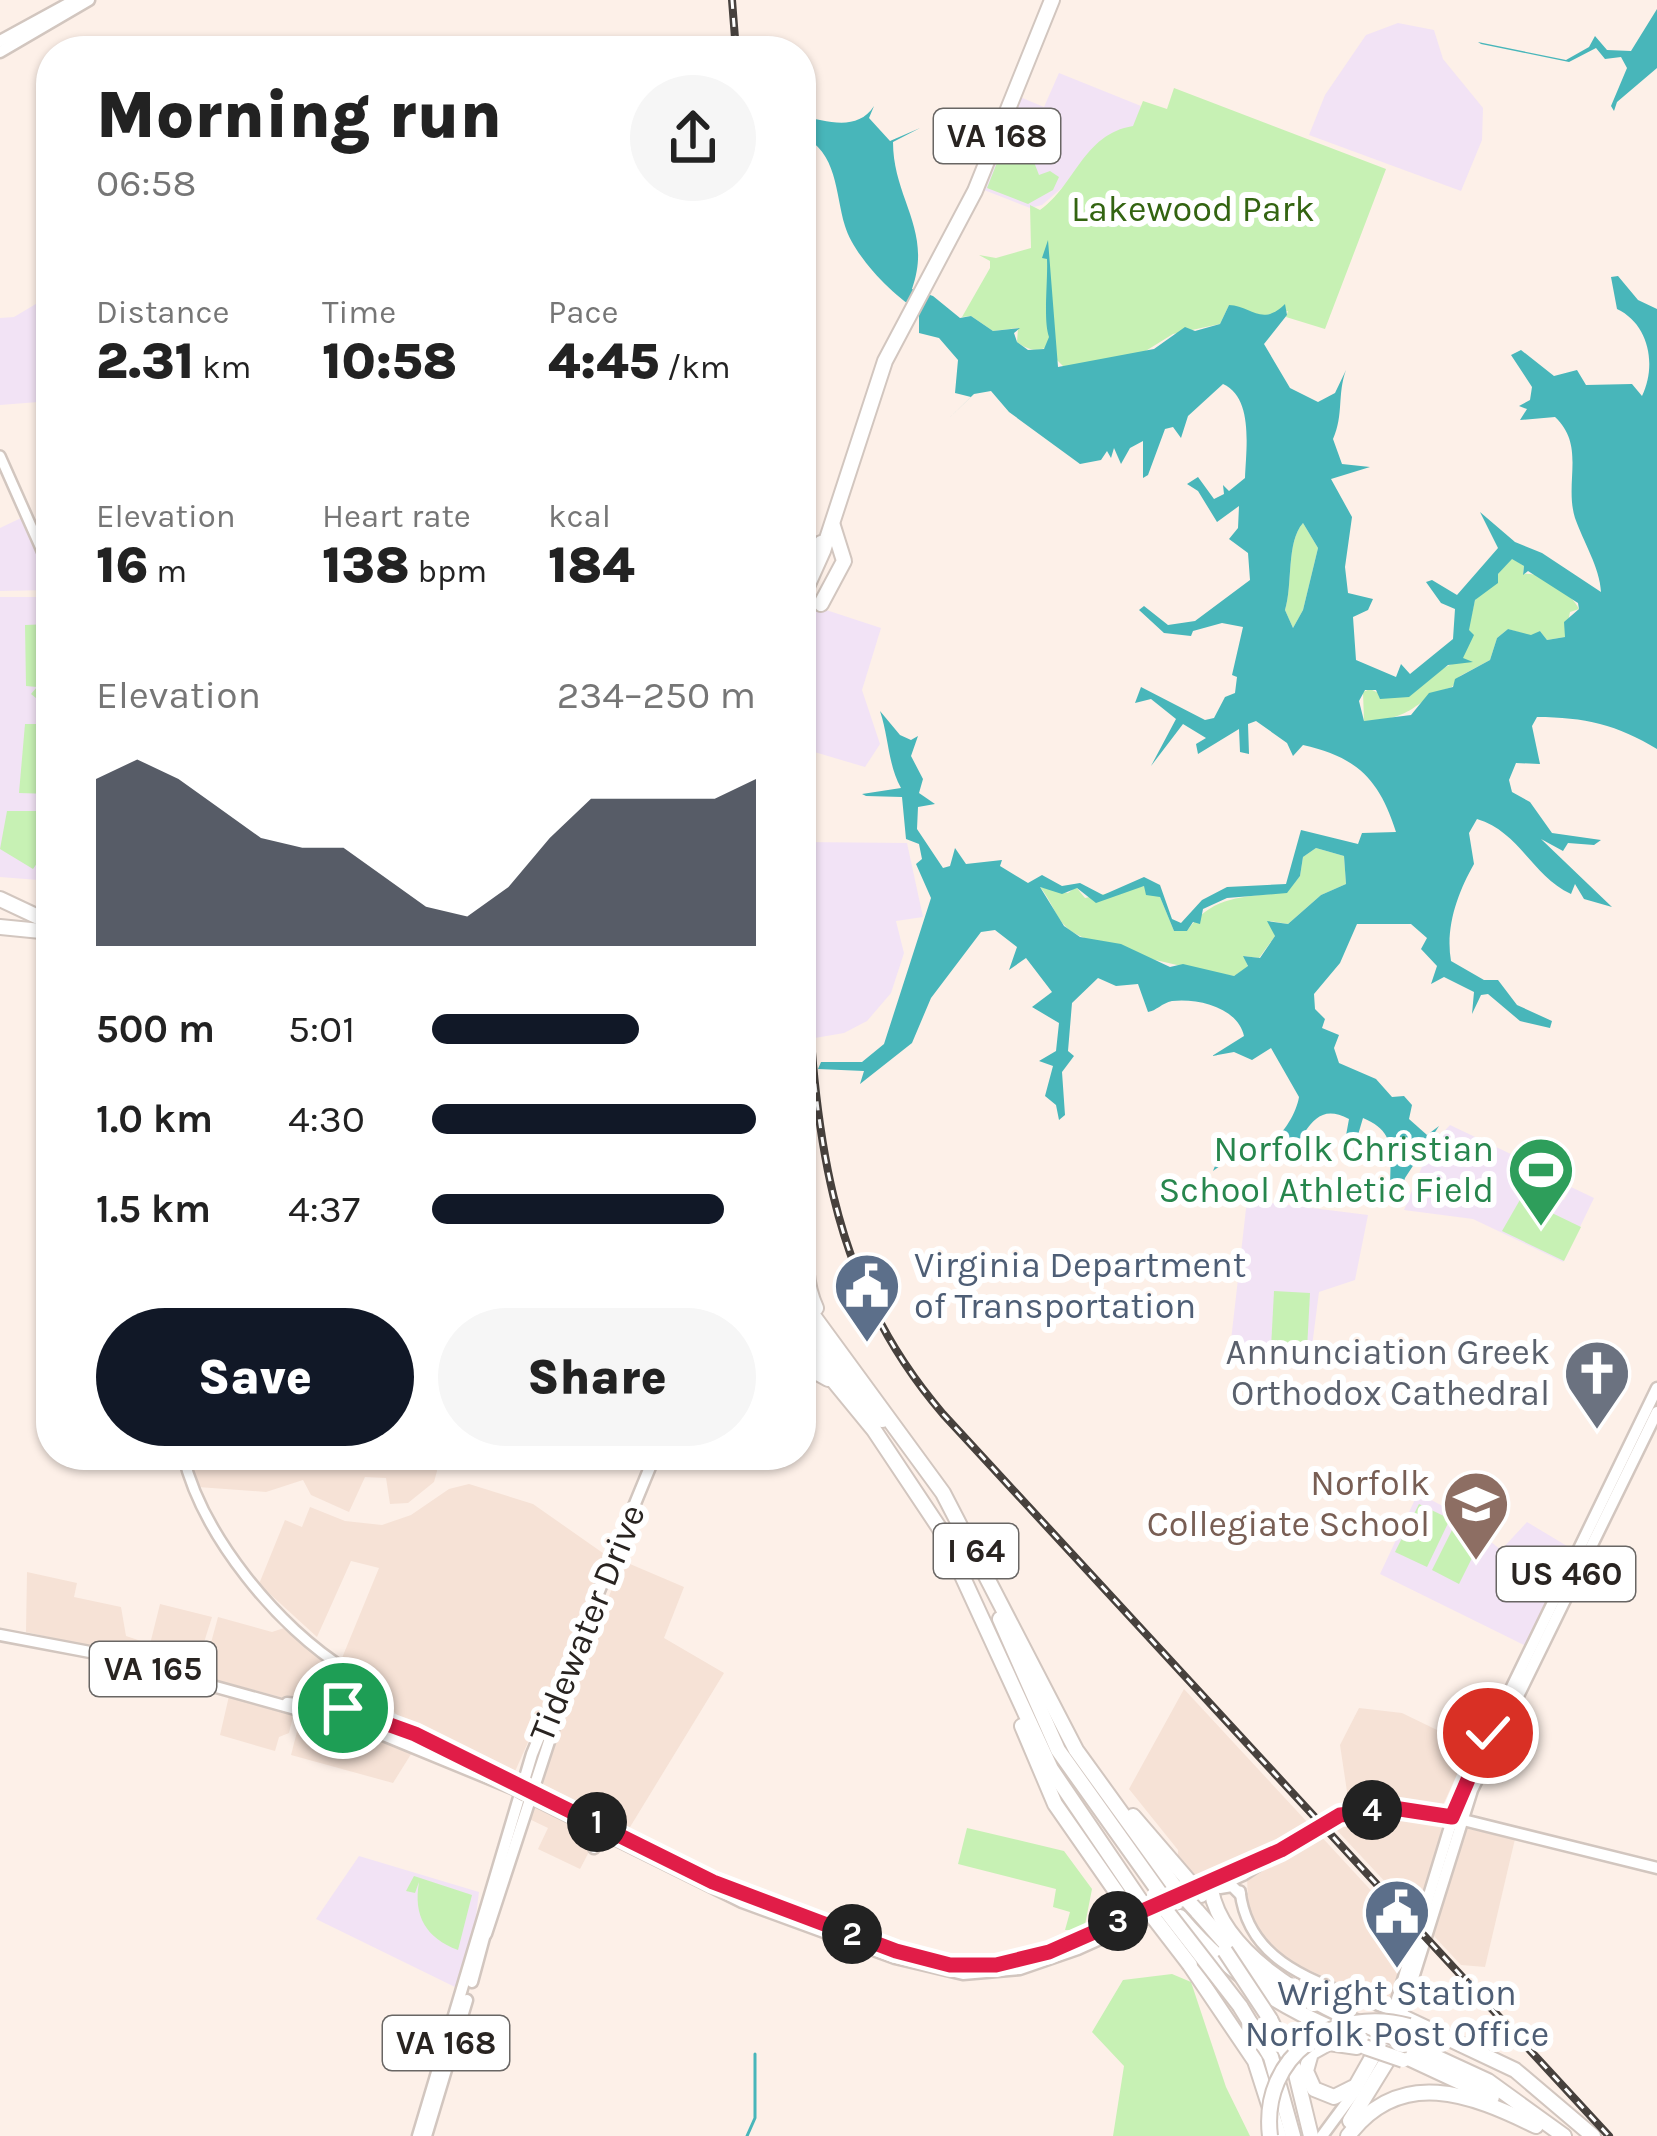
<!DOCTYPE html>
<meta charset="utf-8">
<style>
:root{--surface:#fff;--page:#f6f6f6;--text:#222;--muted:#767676;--accent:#111827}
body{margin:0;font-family:Karla,sans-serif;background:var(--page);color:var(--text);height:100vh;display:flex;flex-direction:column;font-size:45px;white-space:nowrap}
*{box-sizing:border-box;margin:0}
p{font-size:39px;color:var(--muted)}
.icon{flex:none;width:66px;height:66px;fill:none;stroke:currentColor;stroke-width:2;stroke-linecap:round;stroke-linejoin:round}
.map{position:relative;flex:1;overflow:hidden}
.side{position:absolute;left:36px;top:36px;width:780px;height:1434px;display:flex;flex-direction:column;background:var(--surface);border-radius:48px;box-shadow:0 3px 9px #0004}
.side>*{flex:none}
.pin{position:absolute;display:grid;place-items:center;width:102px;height:102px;color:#fff;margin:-51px;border:6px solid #fff;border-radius:50%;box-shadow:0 3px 12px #0007}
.km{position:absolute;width:60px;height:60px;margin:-30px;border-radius:50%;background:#222;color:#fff;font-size:33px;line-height:60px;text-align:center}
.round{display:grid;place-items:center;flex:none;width:126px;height:126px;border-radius:63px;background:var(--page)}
.headline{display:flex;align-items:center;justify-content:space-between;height:204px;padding:0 60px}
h1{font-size:66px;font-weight:800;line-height:90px}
.figures{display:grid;grid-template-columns:repeat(3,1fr);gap:18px;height:204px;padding:12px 60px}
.figures div{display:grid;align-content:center}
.figures b{font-size:51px;font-weight:800}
.figures small{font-size:33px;font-weight:400}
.figures p{font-size:33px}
.chart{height:336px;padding:24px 60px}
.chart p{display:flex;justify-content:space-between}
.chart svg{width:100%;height:216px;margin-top:12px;fill:var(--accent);opacity:.7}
.action{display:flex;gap:24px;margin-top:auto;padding:24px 60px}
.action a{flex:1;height:138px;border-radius:72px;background:var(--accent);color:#fff;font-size:48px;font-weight:800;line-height:138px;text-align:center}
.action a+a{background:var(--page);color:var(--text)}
ul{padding:0 60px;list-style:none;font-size:39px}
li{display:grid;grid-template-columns:192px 144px 1fr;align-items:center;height:90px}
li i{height:30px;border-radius:15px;background:var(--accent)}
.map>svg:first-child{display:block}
</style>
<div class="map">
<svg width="1657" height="2136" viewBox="0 0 1657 2136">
<rect width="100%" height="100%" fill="#fdf0e8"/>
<g fill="#f6e2d6">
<path d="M188 1455H435L437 1471 434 1482 408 1503 390 1504 386 1478 365 1477 349 1512 311 1495 303 1480 266 1492 198 1487Z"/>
<path d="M469 1484 533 1504 610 1558 513 1776 404 1722 342 1658 379 1568 351 1561 317 1637 259 1584 285 1520 302 1527 310 1507 345 1521 382 1525 411 1515 449 1489Z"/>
<path d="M623 1561 684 1587 664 1638 724 1673 627 1832 534 1785Z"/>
<path d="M27 1572 77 1583 74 1597 121 1607 126 1636 141 1641 137 1657 26 1632Z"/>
<path d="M160 1604 212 1617 194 1674 146 1660Z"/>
<path d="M218 1617 272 1632 290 1626 344 1677 350 1690 337 1704 284 1698 202 1676Z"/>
<path d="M1184 1689 1309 1824 1194 1882 1178 1862V1850L1129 1789Z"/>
<path d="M229 1696 294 1713 289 1733 279 1737 275 1751 220 1735Z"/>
<path d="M1359 1708 1402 1713 1470 1746 1443 1805 1386 1800 1349 1805 1340 1745Z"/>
<path d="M301 1716 354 1730 413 1751 393 1783 291 1755Z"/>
<path d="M533 1804 590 1831 592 1846 580 1869 538 1849 548 1828 525 1817Z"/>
<path d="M1376 1815 1443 1823 1419 1918 1332 1825Z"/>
<path d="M1464 1828 1515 1839 1485 1967 1461 1965 1433 1935Z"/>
<path d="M1318 1833 1414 1937 1396 1995 1381 2003 1274 1954 1249 1919 1247 1879Z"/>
</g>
<g fill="#f2e3f6">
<path d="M820 608 881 628 862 690 880 744 865 767 801 748V614Z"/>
<path d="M801 842 907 843 923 917 896 921 904 953 891 993 867 1021 844 1033 815 1038 812 1006H801Z"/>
</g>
<g fill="#f2e3f5">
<path d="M1398 23 1434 30 1443 59 1483 108 1482 140 1461 191 1309 135 1325 95 1366 35Z"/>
<path d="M1059 73 1141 106 1134 126 1042 205 1030 208 984 190 1020 97 1044 107Z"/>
<path d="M51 295V401L0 405V318L14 317Z"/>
<path d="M21 518 51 583V590L0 591V528Z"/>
<path d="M0 597H51V881L0 877Z"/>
<path d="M1450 1125 1534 1165 1527 1182 1564 1200 1571 1187 1594 1198 1563 1262 1473 1219 1404 1210 1431 1145Z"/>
<path d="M1247 1200 1368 1215 1355 1280 1319 1292 1310 1362 1230 1349Z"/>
<path d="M1418 1493 1454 1512 1501 1550 1527 1522 1572 1549 1526 1646 1380 1574Z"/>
<path d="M359 1856 479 1892 473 1941 457 1988 316 1919Z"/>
</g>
<g fill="#c7f1b4">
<path d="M1174 88 1386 169 1325 329 1286 317 1288 311 1256 317 1229 305 1220 324 1173 334 1144 352 1065 368 1054 357 1050 304 1049 345C1039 354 1026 349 1017 342L1018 328 993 331 971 316 962 317 990 268V261L979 255 996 258 1031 248 1030 205 1040 210C1075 186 1083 134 1133 126L1143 101 1167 109Z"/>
<path d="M1011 127 1037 137 1034 162 1039 175 1050 171 1059 177 1053 190 1028 204 987 188Z"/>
<path d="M1303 523 1318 548 1303 610 1293 628 1285 610C1293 585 1286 542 1303 523Z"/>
<path d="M1512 558 1524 566 1523 574C1541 571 1571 592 1579 609L1570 612 1565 637 1547 640 1540 631 1531 636 1508 629 1497 638 1490 660 1460 676 1452 687C1413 699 1417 720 1364 721L1363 692 1370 689C1416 713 1421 671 1461 661L1475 600Z"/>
<path d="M51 624V686H41L47 694 36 698 31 694 37 687 26 686 25 625Z"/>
<path d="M25 724H48L51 794 19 793Z"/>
<path d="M7 811H51V855L42 856 33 869 0 849Z"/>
<path d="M1316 848 1344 856 1346 884 1321 895 1288 924 1270 921 1275 936 1259 958 1244 956 1248 967 1234 976C1201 971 1087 948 1066 927 1055 916 1051 900 1040 887L1068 893 1076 887 1085 898 1144 886 1160 897 1174 931H1187C1213 894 1244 898 1287 892L1300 876 1303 857Z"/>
<path d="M1521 1198 1581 1227 1564 1261 1502 1231Z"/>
<path d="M1274 1291 1310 1293 1307 1349 1271 1348Z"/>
<path d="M1419 1504 1450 1519 1427 1567 1395 1552Z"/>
<path d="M1454 1526 1481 1540 1459 1584 1432 1570Z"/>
<path d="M967 1828 1064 1851 1092 1889 1084 1930H1065L1070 1912 1053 1907 1056 1889 958 1864Z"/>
<path d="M414 1876 472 1895 458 1950C426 1938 413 1916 419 1882L415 1893 406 1891Z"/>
<path d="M1172 1974 1191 1982 1226 2087 1250 2136H1113L1124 2066 1092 2032 1123 1980Z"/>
</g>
<g fill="#48b6ba" fill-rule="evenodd">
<path d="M1657 9V68L1617 102 1614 111 1611 106 1627 68 1621 57 1605 59 1596 48 1569 62 1481 44 1478 42 1566 60 1589 47 1595 36 1607 50 1631 51Z"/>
<path d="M874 106 869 118 890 141 920 128 893 142C893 199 933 230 912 289L933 296 960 318 971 316 993 331 1020 328 1014 333 1017 342 1028 350 1044 349 1049 337C1043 320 1048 282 1047 259L1042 258 1048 240 1058 367 1154 349 1185 327 1195 331 1220 324 1229 305C1251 306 1262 327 1285 304L1287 315 1264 344 1290 388 1318 402 1335 393 1346 370C1337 395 1344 414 1333 439L1342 464 1370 467 1331 479 1352 517 1345 567 1348 593 1373 599 1368 610 1353 617 1356 660 1396 677 1401 664 1410 674 1453 639 1455 609 1441 603 1426 582 1432 580 1457 595 1498 548 1480 512 1515 542 1542 553 1601 592C1600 568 1583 541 1575 518 1564 482 1586 446 1555 417L1520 420 1527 409 1519 406 1530 400 1532 387 1511 355 1521 350 1554 376 1577 370 1586 385 1632 384 1642 396C1657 365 1649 324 1617 309L1611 277 1618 276 1638 300 1657 309V749C1618 725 1584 717 1537 717L1532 726 1540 764 1516 763 1509 780 1512 792 1530 802 1552 833 1601 840 1594 845 1568 843 1563 851 1541 839 1612 907 1584 899 1575 884 1571 894C1532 876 1520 832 1477 819L1469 833 1474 864C1458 892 1445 927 1451 961L1484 980H1498L1517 1005 1552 1021 1550 1028 1520 1021 1488 994 1481 995 1472 1014 1474 992 1444 977 1431 984 1437 966 1421 949 1427 938 1411 924H1357L1340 963 1314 994 1315 1009 1325 1019 1322 1028 1339 1035 1334 1048 1339 1063 1376 1079 1392 1097 1404 1096 1412 1105 1409 1119 1427 1135 1439 1126 1405 1178 1396 1207C1379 1173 1410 1137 1363 1118L1355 1145 1345 1141 1349 1119C1310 1098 1307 1142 1282 1158 1276 1161 1270 1161 1265 1164L1255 1155 1231 1158 1213 1171 1217 1161 1251 1147 1254 1140 1262 1147C1280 1141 1296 1115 1299 1097L1271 1048 1252 1060 1234 1052 1212 1056 1244 1036C1238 1008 1199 998 1172 1001 1162 1003 1156 1011 1148 1012L1138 984 1116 986 1098 978 1072 1003 1068 1051 1074 1056 1062 1072 1065 1115 1059 1120 1056 1105 1045 1096 1053 1066 1039 1061 1056 1051 1059 1023 1032 1007 1052 992 1026 958 1009 970 1017 947 995 930 981 932 931 998 912 1043 860 1084 864 1071 818 1069 821 1062H862L884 1044 931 898 916 864 922 859 919 844 906 839 902 797 866 796 862 794 901 788C888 765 889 738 880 711L900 735 911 740 918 736 911 756 923 779 919 793 935 804 918 807 917 829 943 868 950 866 955 848 966 864 1002 860 1000 866 1028 883 1042 875 1062 886 1080 883 1103 895 1144 877 1160 885 1172 919 1181 923 1202 900 1227 887 1286 884 1301 830 1358 844 1362 833 1396 832C1379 778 1356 757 1303 745L1293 756 1287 743 1256 721 1248 724 1249 754 1240 752 1239 729 1198 754 1196 744 1206 738 1183 724 1151 766 1176 719 1151 699 1135 703 1141 687 1205 720 1214 718 1225 697 1235 693 1237 677 1232 675 1243 627 1222 623 1193 631 1191 636 1164 633 1139 610 1144 606 1168 625 1195 621 1250 580 1248 553 1229 539 1238 528 1239 506 1217 522 1198 491 1187 484 1198 477 1214 499 1224 494 1223 485 1229 491 1245 478C1246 449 1254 398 1223 384L1188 416 1181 438 1173 427 1165 429 1148 475 1143 478V441L1130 448 1121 464 1114 448 1111 458 1107 451 1101 460 1080 464 1009 412 991 391 974 394 947 420 971 397 955 393 958 360 939 338 919 333V311C893 296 854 256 845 226 835 193 838 152 801 135V116C827 121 857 132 874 106ZM1303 523 1318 548 1303 610 1293 628 1285 610C1293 585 1286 542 1303 523ZM1512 559 1524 566 1523 575 1528 571 1578 603 1579 609 1564 622 1565 637 1547 640 1540 631 1531 635 1508 629 1497 638 1490 660 1455 679 1453 687 1429 693 1411 715 1364 721 1359 701 1365 690H1376L1380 699 1409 697 1448 665 1473 662 1463 658 1474 635 1469 630 1475 600 1498 583V574ZM1316 848 1344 856 1346 884 1321 895 1288 924 1267 921 1275 936 1260 958 1243 956 1248 966 1234 976 1183 964 1170 967 1121 944 1080 937 1064 926 1040 887 1062 894 1077 888 1096 903 1144 886 1146 895 1160 897 1174 931H1187L1193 922 1200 924 1203 909 1227 898 1287 893 1300 876 1303 857Z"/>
</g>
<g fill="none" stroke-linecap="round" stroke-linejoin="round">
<path stroke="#48b6ba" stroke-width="3" d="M747 2136 755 2118V2054"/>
<g stroke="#d2c6bf" stroke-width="14">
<g id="secondary">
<path d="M0 456 51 571"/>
<path d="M183 1455C202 1535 278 1628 347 1670"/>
<path d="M1240 1891C1249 1971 1331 1985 1395 2012"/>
</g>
</g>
<g stroke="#d2c6bf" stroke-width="15">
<g id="primary">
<path d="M0 41 75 0"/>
<path d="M0 52 89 0"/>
<path d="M0 1635 90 1652 371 1730 517 1790"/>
<path d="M342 1668 357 1691 347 1709"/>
<path d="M357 1682 376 1717"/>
<path d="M287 1703 347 1709 473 1762"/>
<path d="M526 1795 742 1902 895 1958 963 1974 1020 1969 1078 1949 1243 1875 1321 1823 1359 1811 1423 1810 1657 1868"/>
<path d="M590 1826 594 1848"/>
<path d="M625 1837C705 1880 911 1977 997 1965 1047 1959 1089 1931 1135 1915"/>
<path d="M1220 1888 1232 1886 1240 1894"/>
<path d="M1158 1905 1272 1852"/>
<path d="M486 1934 576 1659"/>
<path d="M472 1982 486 1930"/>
<path d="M1389 2026 1460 1794 1657 1388"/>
<path d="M1387 2061 1472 1790 1657 1412"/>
<path d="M418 2136 532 1754 655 1455"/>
<path d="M426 2136 467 2000"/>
<path d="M1322 2136 1359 2086"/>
</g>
</g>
<g stroke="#d2c6bf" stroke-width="18">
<g id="highway">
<path d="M801 556 813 554 821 543"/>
<path d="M801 600 823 551 885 361 975 191 1052 0"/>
<path d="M821 604 844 561 833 526"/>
<path d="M0 899 51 923"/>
<path d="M0 927 51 932"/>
<path d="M801 1167C815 1214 795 1263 816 1308"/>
<path d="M801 1299 943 1493 1076 1750 1175 1887"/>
<path d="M801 1319 882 1420"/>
<path d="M801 1341 874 1430 942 1532 1051 1769 1140 1900"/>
<path d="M801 1364 828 1379"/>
<path d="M1000 1619 1058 1750 1160 1893"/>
<path d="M1022 1726 1055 1804 1133 1916"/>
<path d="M1133 1816 1201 1895"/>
<path d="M1211 1890C1223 1954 1309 2002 1364 2025"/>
<path d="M1197 1911 1242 1962 1293 1997"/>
<path d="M1180 1917C1233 1979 1289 2014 1367 2042"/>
<path d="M1190 1965 1255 2061 1279 2136"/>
<path d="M1240 2006 1271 2057 1293 2136"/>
<path d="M1405 2018 1515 2070 1593 2136"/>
<path d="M1270 2019 1295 2070 1311 2136"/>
<path d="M1410 2045 1488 2081 1564 2136"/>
<path d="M1357 2047 1329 2043 1311 2053 1306 2071 1314 2089 1334 2097 1356 2086 1387 2031"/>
<path d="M1404 2056 1492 2097"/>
<path d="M1350 2121 1387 2061"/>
<path d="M1348 2136C1400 2066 1471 2094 1536 2126"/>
</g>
</g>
<use href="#secondary" stroke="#fff" stroke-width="9"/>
<use href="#primary" stroke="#fff" stroke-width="10"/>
<use href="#highway" stroke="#fff" stroke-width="14"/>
<g stroke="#47413d" stroke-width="8">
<g id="rail">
<path d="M732 0 736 51"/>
<path d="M801 886C815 1081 808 1257 943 1414L1609 2136"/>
</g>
</g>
<use href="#rail" stroke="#fff" stroke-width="3" stroke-dasharray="9" stroke-linecap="butt"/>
<g stroke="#d2c6bf" stroke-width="15" stroke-linecap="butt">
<path id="primary-bridge" d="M517 1790 526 1795"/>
</g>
<g stroke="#d2c6bf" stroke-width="18" stroke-linecap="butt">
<g id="highway-bridge">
<path d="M1175 1887 1197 1911"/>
<path d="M1154 1895 1240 2006"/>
<path d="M1140 1900 1190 1965"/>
<path d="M1225 1951 1270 2019"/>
<path d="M1370 2027 1410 2045"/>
<path d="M1365 2047 1403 2060"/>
<path d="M1270 2136C1260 2055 1335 2005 1409 2026"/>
</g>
</g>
<use href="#primary-bridge" stroke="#fff" stroke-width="10"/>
<use href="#highway-bridge" stroke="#fff" stroke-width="14"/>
</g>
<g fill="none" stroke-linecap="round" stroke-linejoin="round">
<g stroke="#fff" stroke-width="24">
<path id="route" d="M343 1708 415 1734 713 1882 896 1951 950 1965H996L1049 1952 1281 1850 1340 1815 1400 1809 1452 1817 1488 1733"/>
</g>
<use href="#route" stroke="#e11d48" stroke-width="15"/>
</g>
<defs>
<g id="stadium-pin" transform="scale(3.45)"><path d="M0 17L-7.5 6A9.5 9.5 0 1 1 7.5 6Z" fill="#2e9e5b" stroke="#fff"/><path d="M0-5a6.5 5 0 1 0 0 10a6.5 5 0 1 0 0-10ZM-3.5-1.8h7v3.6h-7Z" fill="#fff"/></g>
<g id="civic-pin" transform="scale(3.45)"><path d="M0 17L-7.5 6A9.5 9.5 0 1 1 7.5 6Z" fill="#5c6f8a" stroke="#fff"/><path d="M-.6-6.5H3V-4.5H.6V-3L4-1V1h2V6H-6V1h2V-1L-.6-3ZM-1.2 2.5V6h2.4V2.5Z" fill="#fff"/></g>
<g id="church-pin" transform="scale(3.45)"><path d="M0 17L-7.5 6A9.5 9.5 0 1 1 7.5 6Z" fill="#6b7280" stroke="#fff"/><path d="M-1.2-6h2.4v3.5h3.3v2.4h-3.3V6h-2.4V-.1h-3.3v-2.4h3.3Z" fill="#fff"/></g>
<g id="school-pin" transform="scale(3.45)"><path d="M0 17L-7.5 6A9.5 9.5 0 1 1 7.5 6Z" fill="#8d6e63" stroke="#fff"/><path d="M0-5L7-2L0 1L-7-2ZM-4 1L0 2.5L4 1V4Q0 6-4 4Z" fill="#fff"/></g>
</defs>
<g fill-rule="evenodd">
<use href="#stadium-pin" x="1541" y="1170"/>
<use href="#civic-pin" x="867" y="1286"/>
<use href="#church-pin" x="1597" y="1373"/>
<use href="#school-pin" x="1476" y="1504"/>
<use href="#civic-pin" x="1397" y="1912"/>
</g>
<g text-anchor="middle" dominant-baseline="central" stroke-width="12" stroke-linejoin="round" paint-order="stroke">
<g fill="#fff" stroke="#696664" stroke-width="3">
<rect x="934" y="109" width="126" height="54" rx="9"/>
<rect x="934" y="1524" width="84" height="54" rx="9"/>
<rect x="1497" y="1547" width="138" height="54" rx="9"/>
<rect x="90" y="1642" width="126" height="54" rx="9"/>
<rect x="383" y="2016" width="126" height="54" rx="9"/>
</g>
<g font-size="33" font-weight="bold" fill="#292421">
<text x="997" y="136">VA 168</text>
<text x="976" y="1551">I 64</text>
<text x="1566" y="1574">US 460</text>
<text x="153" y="1669">VA 165</text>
<text x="446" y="2043">VA 168</text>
</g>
<g font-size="36" fill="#336411" stroke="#fff">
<text x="1193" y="209">Lakewood Park</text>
</g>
<g font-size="36" fill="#27864d" stroke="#fff" text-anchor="end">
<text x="1494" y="1149">Norfolk Christian<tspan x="1494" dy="41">School Athletic Field</tspan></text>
</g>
<g font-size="36" fill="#4e5e75" stroke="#fff" text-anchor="start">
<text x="914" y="1265">Virginia Department<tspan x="914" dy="41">of Transportation</tspan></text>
<text x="1397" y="1993" text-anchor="middle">Wright Station<tspan x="1397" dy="41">Norfolk Post Office</tspan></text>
</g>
<g font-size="36" fill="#5b616d" stroke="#fff" text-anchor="end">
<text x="1550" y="1352">Annunciation Greek<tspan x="1550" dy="41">Orthodox Cathedral</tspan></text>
</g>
<g font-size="36" fill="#785e54" stroke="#fff" text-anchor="end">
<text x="1430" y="1483">Norfolk<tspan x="1430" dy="41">Collegiate School</tspan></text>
</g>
<g font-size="36" fill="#292421" stroke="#fff">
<text transform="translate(587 1623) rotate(-68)">Tidewater Drive</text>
</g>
</g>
</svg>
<div class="pin" style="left:343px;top:1708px;background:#1e9e55"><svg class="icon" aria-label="arrive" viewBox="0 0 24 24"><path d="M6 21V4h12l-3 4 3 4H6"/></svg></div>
<div class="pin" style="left:1488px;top:1733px;background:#d93025"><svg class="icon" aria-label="check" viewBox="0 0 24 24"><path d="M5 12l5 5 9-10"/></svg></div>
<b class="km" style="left:597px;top:1822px">1</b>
<b class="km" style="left:852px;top:1934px">2</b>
<b class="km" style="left:1118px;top:1921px">3</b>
<b class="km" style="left:1372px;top:1810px">4</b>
<section class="side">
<div class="headline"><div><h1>Morning run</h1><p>06:58</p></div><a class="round"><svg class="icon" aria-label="share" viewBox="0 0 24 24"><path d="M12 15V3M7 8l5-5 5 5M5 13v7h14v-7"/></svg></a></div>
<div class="figures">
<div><p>Distance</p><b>2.31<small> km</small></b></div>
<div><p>Time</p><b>10:58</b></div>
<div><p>Pace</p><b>4:45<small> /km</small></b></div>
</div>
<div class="figures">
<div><p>Elevation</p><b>16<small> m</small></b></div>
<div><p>Heart rate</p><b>138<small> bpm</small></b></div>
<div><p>kcal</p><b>184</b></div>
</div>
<div class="chart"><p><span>Elevation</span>234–250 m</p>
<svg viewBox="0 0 160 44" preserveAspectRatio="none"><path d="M0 44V10L10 6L20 10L30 16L40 22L50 24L60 24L70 30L80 36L90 38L100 32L110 22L120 14L130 14L140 14L150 14L160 10V44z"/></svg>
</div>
<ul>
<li><b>500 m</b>5:01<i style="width:64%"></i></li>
<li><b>1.0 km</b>4:30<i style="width:100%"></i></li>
<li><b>1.5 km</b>4:37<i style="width:90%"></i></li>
</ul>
<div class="action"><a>Save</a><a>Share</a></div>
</section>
</div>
